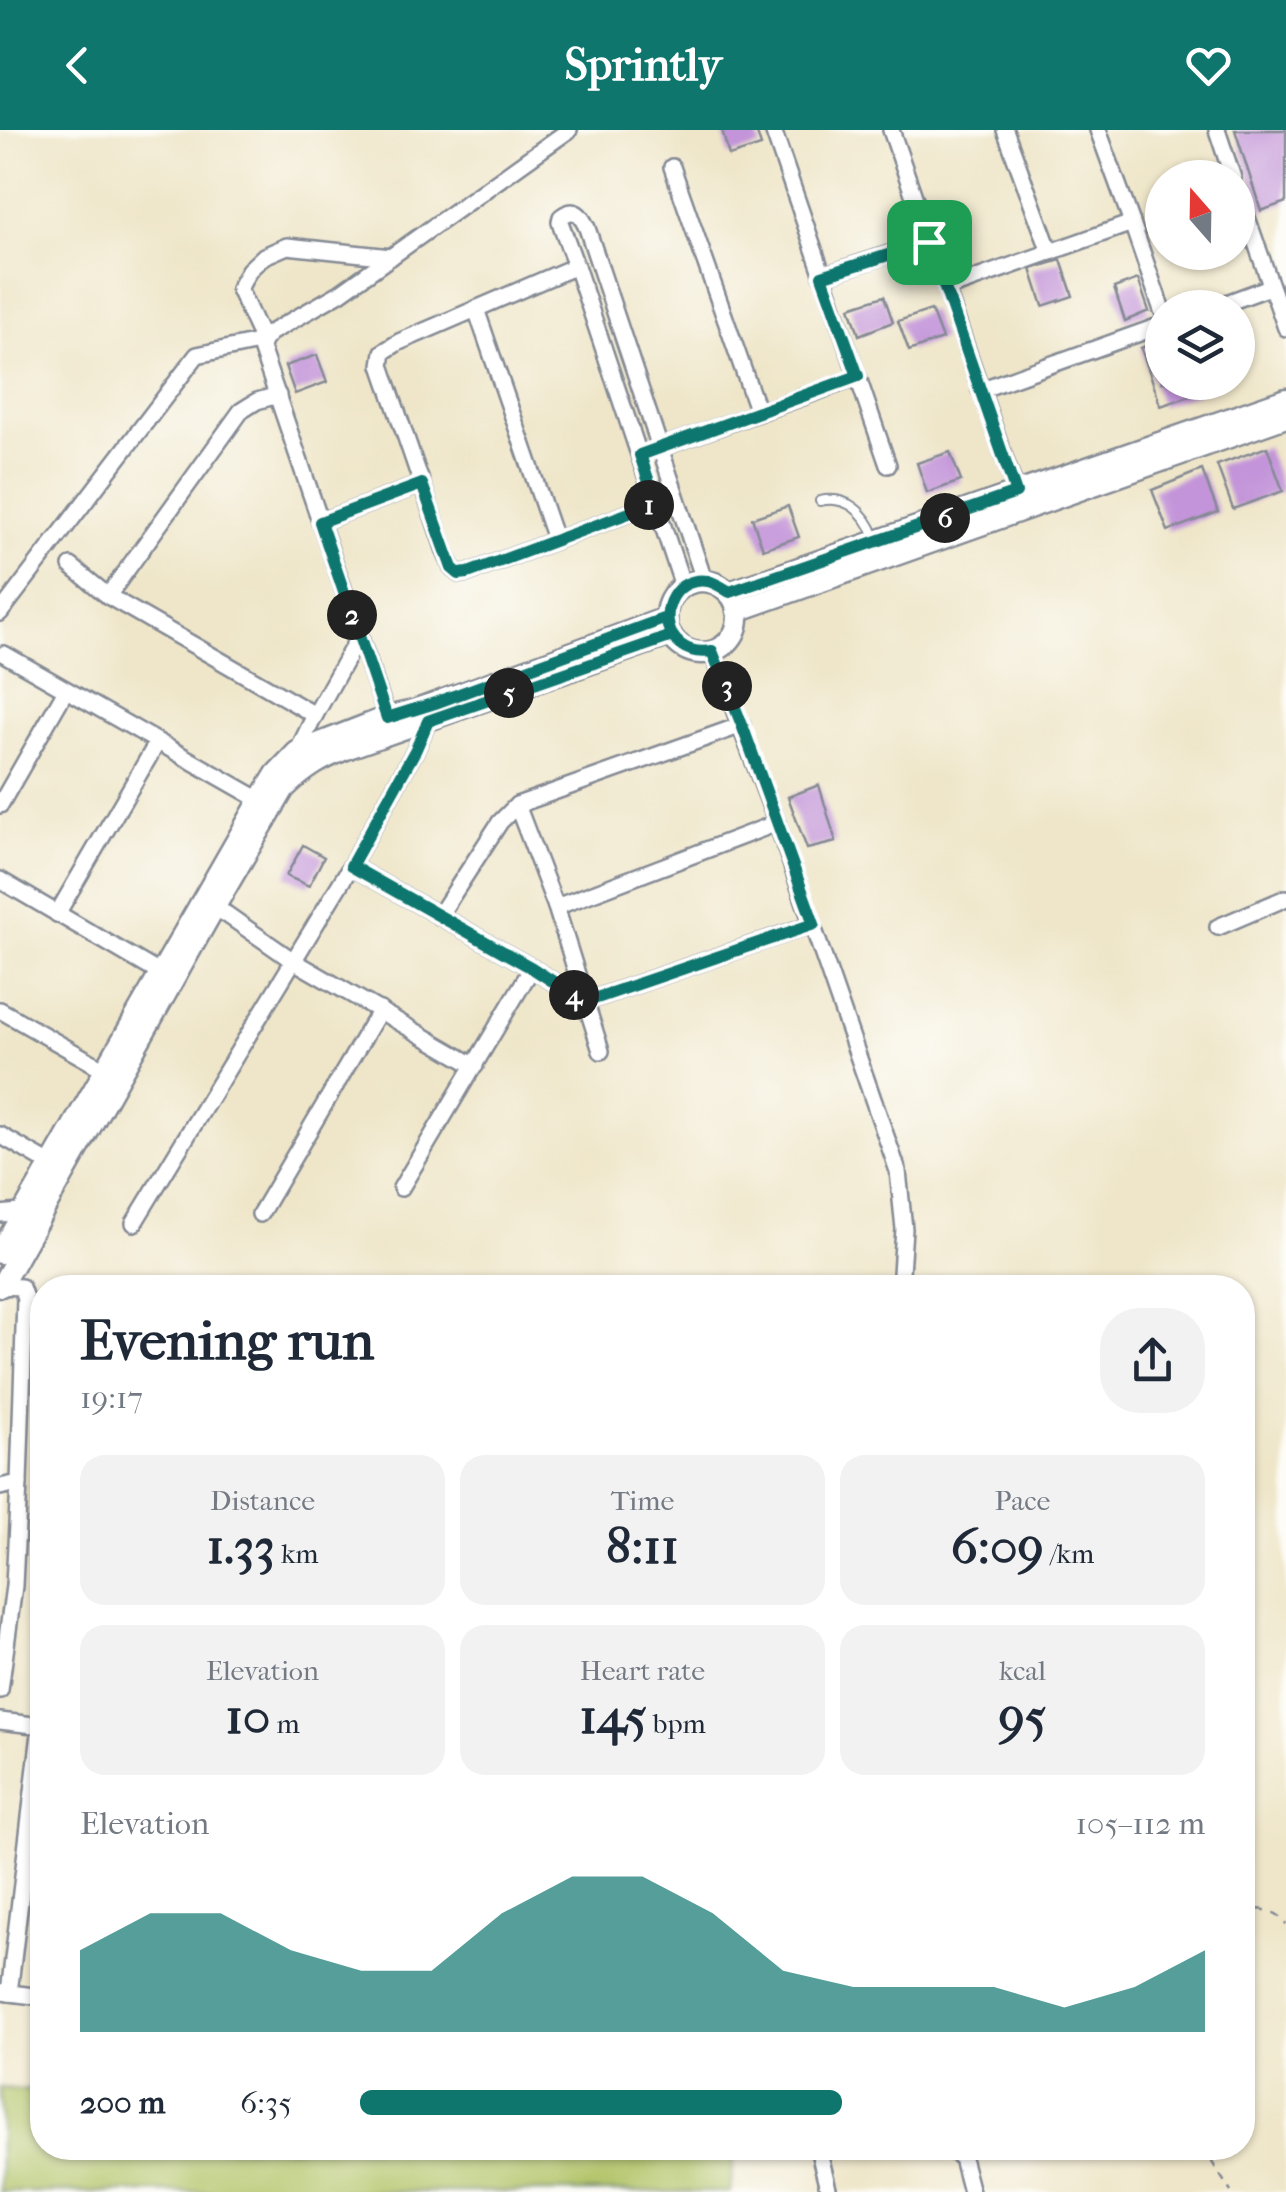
<!DOCTYPE html>
<meta charset="utf-8">
<style>
:root{--surface:#fff;--page:#f2f2f3;--text:#1f2937;--muted:#747a83;--accent:#0f766e}
body{margin:0;font-family:"IM FELL French Canon",serif;background:var(--page);color:var(--text);height:100vh;display:flex;flex-direction:column;font-size:38px;white-space:nowrap}
*{box-sizing:border-box;margin:0}
p{font-size:32px;color:var(--muted)}
.icon{flex:none;width:55px;height:55px;fill:none;stroke:currentColor;stroke-width:2;stroke-linecap:round;stroke-linejoin:round}
.map{position:relative;flex:1;overflow:hidden}
.drawer{position:absolute;left:30px;top:1145px;width:1225px;height:885px;display:flex;flex-direction:column;background:var(--surface);border-radius:40px;box-shadow:0 2px 8px #0004}
.drawer>*{flex:none}
.needle{width:65px;rotate:340deg}
.buttons{position:absolute;left:1145px;top:30px;display:grid;gap:20px}
.buttons a{display:grid;place-items:center;width:110px;height:110px;border-radius:50%;background:var(--surface);box-shadow:0 2px 8px #0004;font-size:50px}
.pin{position:absolute;display:grid;place-items:center;width:85px;height:85px;color:#fff;margin:-42px;border-radius:20px;box-shadow:0 5px 15px #0006}
.km{position:absolute;width:50px;height:50px;margin:-25px;border-radius:50%;background:#222;color:#fff;font-size:28px;line-height:50px;text-align:center}
.round{display:grid;place-items:center;flex:none;width:105px;height:105px;border-radius:40px;background:var(--page)}
.headline{display:flex;align-items:center;justify-content:space-between;height:170px;padding:0 50px}
h1{font-size:55px;font-weight:800;line-height:75px}
.figures{display:grid;grid-template-columns:repeat(3,1fr);gap:15px;height:170px;padding:10px 50px}
.figures div{display:grid;align-content:center;border-radius:25px;background:var(--page);text-align:center}
.figures b{font-size:50px;font-weight:800}
.figures small{font-size:28px;font-weight:400}
.figures p{font-size:28px}
.chart{height:280px;padding:20px 50px}
.chart p{display:flex;justify-content:space-between}
.chart svg{width:100%;height:180px;margin-top:10px;fill:var(--accent);opacity:.7}
ul{padding:0 50px;list-style:none;font-size:32px}
li{display:grid;grid-template-columns:160px 120px 1fr;align-items:center;height:75px}
li i{height:25px;border-radius:12px;background:var(--accent)}
header{display:flex;justify-content:space-between;align-items:center;height:130px;padding:0 50px;background:var(--accent);color:#fff;font-size:45px;font-weight:800}
.map>svg:first-child{display:block}
</style>
<header><svg class="icon" aria-label="back" viewBox="0 0 24 24"><path d="M15 5l-7 7 7 7"/></svg>Sprintly<svg class="icon" aria-label="heart" viewBox="0 0 24 24"><path d="M12 20l-8-8c-3-5 5-10 8-4 3-6 11-1 8 4z"/></svg></header>
<div class="map">
<svg width="1286" height="2062" viewBox="0 0 1286 2062">
<rect width="100%" height="100%" fill="#fdfcf7"/>
<filter id="ink" filterUnits="userSpaceOnUse"><feTurbulence type="fractalNoise" baseFrequency=".01" numOctaves="2"/><feDisplacementMap in="SourceGraphic" scale="20" xChannelSelector="R" yChannelSelector="G"/><feConvolveMatrix kernelMatrix="1 2 1 2 8 2 1 2 1" color-interpolation-filters="sRGB"/></filter>
<filter id="wash" filterUnits="userSpaceOnUse"><feTurbulence type="fractalNoise" baseFrequency=".0048" numOctaves="4" result="noise"/><feDisplacementMap in="SourceGraphic" scale="40" xChannelSelector="R" yChannelSelector="G"/><feGaussianBlur stdDeviation="2.25" result="paint"/><feColorMatrix in="noise" values="0 0 0 0 0 0 0 0 0 0 0 0 0 0 0 0 0 1.4 0 .05"/><feComposite in="paint" operator="in"/></filter>
<g filter="url(#wash)">
<rect width="100%" height="100%" fill="#efe6c9"/>
<path fill="#b1c366" stroke="#667962" stroke-width="2.5" d="M0 1958 42 1962V2018H691L734 2021 730 2062H0Z"/>
<g id="blocks">
<g fill="#c394d9">
<path d="M722 0H756L761 16 729 26Z"/>
<path d="M1235 0H1286V72L1261 81Z"/>
<path d="M1061 130 1073 166 1043 176 1031 139Z"/>
<path d="M1138 149 1149 181 1125 191 1114 158Z"/>
<path d="M884 166 893 192 859 205 850 177Z"/>
<path d="M931 180 942 209 909 221 898 191Z"/>
<path d="M1162 209V252H1208L1210 259 1161 276 1141 218Z"/>
<path d="M317 225 327 252 295 264 285 236Z"/>
<path d="M1267 317 1283 361 1233 379 1217 335Z"/>
<path d="M950 322 961 351 927 363 917 333Z"/>
<path d="M1202 340 1218 382 1168 401 1152 360Z"/>
<path d="M788 376 799 407 763 419 752 388Z"/>
<path d="M819 655 836 712 807 719 788 667Z"/>
<path d="M303 715 324 727 309 756 286 746Z"/>
</g>
</g>
</g>
<g filter="url(#ink)">
<use href="#blocks" fill-opacity="0" stroke="#858a94" stroke-width="2.5"/>
<g fill="none" stroke-linecap="round" stroke-linejoin="round">
<g stroke="#858a94" stroke-width="12">
<path id="service" d="M820 371C847 365 866 383 875 407"/>
</g>
<g stroke="#858a94" stroke-width="20">
<g id="minor">
<path d="M773 0 888 335"/>
<path d="M891 0 1019 370"/>
<path d="M1005 0 1050 122"/>
<path d="M1098 0 1132 93"/>
<path d="M1217 0 1233 48"/>
<path d="M672 37 758 282"/>
<path d="M1238 62 1286 198"/>
<path d="M576 136 399 212 383 222 381 235 445 421 452 438 459 444 468 443 656 373"/>
<path d="M822 146 929 111"/>
<path d="M946 159 1132 93 1162 180"/>
<path d="M1213 178 1270 157"/>
<path d="M476 179 555 409"/>
<path d="M980 260 1162 195"/>
<path d="M654 320 858 247"/>
<path d="M320 392 422 354"/>
<path d="M71 436 108 466 315 585"/>
<path d="M683 456 576 136 560 92 561 87C575 76 581 85 587 98L704 450"/>
<path d="M108 466 241 281 257 271 278 265"/>
<path d="M0 483 197 225 263 211 239 159 249 140 264 126 287 116 391 127"/>
<path d="M712 521 777 693 898 1041 904 1099 900 1158"/>
<path d="M4 524 260 670"/>
<path d="M387 587 261 218 263 211 270 203 340 163 569 0"/>
<path d="M297 622 315 585 359 506"/>
<path d="M0 675 66 560"/>
<path d="M517 675 556 777 601 921"/>
<path d="M351 736 532 838 585 872 813 794"/>
<path d="M0 750 161 844"/>
<path d="M556 777 777 693"/>
<path d="M214 778 226 784 292 830 475 936"/>
<path d="M57 784 157 613"/>
<path d="M439 786 500 692 517 675 742 595"/>
<path d="M1218 797 1286 768"/>
<path d="M0 880 105 940"/>
<path d="M0 1005 50 1034"/>
<path d="M401 1058 532 838"/>
<path d="M0 1084 29 1081"/>
<path d="M260 1084 380 880"/>
<path d="M134 1093 351 736 416 619 428 591"/>
<path d="M0 1156 21 1157 25 1168 19 1353 0 1357"/>
<path d="M0 1560 14 1456 19 1353"/>
<path d="M0 1591 42 1596"/>
<path d="M2 1862 42 1867"/>
<path d="M9 1863 41 1595"/>
<path d="M818 2018 829 2062"/>
<path d="M948 2018 962 2028 971 2062"/>
<path d="M818 2019 847 2018"/>
</g>
</g>
<g stroke="#858a94" stroke-width="25">
<g id="tertiary">
<circle cx="702" cy="487" r="36"/>
<path d="M730 462 1286 269"/>
<path d="M737 481 1286 287"/>
<path d="M0 1123 260 670 276 644 297 622 387 587 414 581 666 488"/>
<path d="M1 1156 214 778 284 659C306 637 323 628 351 617L671 505"/>
</g>
</g>
<g stroke="#858a94" stroke-width="2.5" stroke-dasharray="8 8" stroke-linecap="butt">
<path d="M1242 1781C1258 1777 1279 1779 1286 1795"/>
<path d="M1203 2018 1231 2062"/>
</g>
<use href="#service" stroke="#fff" stroke-width="8"/>
<use href="#minor" stroke="#fff" stroke-width="15"/>
<use href="#tertiary" stroke="#fff" stroke-width="20"/>
</g>
</g>
<g fill="none" stroke-linecap="round" stroke-linejoin="round" filter="url(#ink)">
<g stroke="#fff" stroke-width="20">
<path id="route" d="M929 112 822 146 858 246 640 325 656 373 468 443 459 444 452 438 422 354 320 392 387 588 435 573 666 488C670 512 687 525 712 521L742 595 814 794 585 872 532 838 351 736 416 619 428 591 672 506C659 479 676 446 708 451 716 453 723 458 730 462L1016 363 929 112"/>
</g>
<use href="#route" stroke="#0f766e" stroke-width="12"/>
</g>
</svg>
<div class="buttons">
<a><svg class="needle" viewBox="-14 -14 28 28"><path d="M0-13l5 13h-10z" fill="#e53935"/><path d="M0 13l5-13h-10z" fill="#747a83"/></svg></a>
<a><svg class="icon" aria-label="layers" viewBox="0 0 24 24"><path d="M12 4l9 5-9 5-9-5zM3 14l9 5 9-5"/></svg></a>
</div>
<div class="pin" style="left:929px;top:112px;background:#1e9e55"><svg class="icon" aria-label="arrive" viewBox="0 0 24 24"><path d="M6 21V4h12l-3 4 3 4H6"/></svg></div>
<b class="km" style="left:649px;top:375px">1</b>
<b class="km" style="left:352px;top:485px">2</b>
<b class="km" style="left:727px;top:556px">3</b>
<b class="km" style="left:574px;top:865px">4</b>
<b class="km" style="left:509px;top:563px">5</b>
<b class="km" style="left:945px;top:388px">6</b>
<section class="drawer">
<div class="headline"><div><h1>Evening run</h1><p>19:17</p></div><a class="round"><svg class="icon" aria-label="share" viewBox="0 0 24 24"><path d="M12 15V3M7 8l5-5 5 5M5 13v7h14v-7"/></svg></a></div>
<div class="figures">
<div><p>Distance</p><b>1.33<small> km</small></b></div>
<div><p>Time</p><b>8:11</b></div>
<div><p>Pace</p><b>6:09<small> /km</small></b></div>
</div>
<div class="figures">
<div><p>Elevation</p><b>10<small> m</small></b></div>
<div><p>Heart rate</p><b>145<small> bpm</small></b></div>
<div><p>kcal</p><b>95</b></div>
</div>
<div class="chart"><p><span>Elevation</span>105–112 m</p>
<svg viewBox="0 0 160 44" preserveAspectRatio="none"><path d="M0 44V24L10 15L20 15L30 24L40 29L50 29L60 15L70 6L80 6L90 15L100 29L110 33L120 33L130 33L140 38L150 33L160 24V44z"/></svg>
</div>
<ul>
<li><b>200 m</b>6:35<i style="width:57%"></i></li>
</ul>
</section>
</div>
